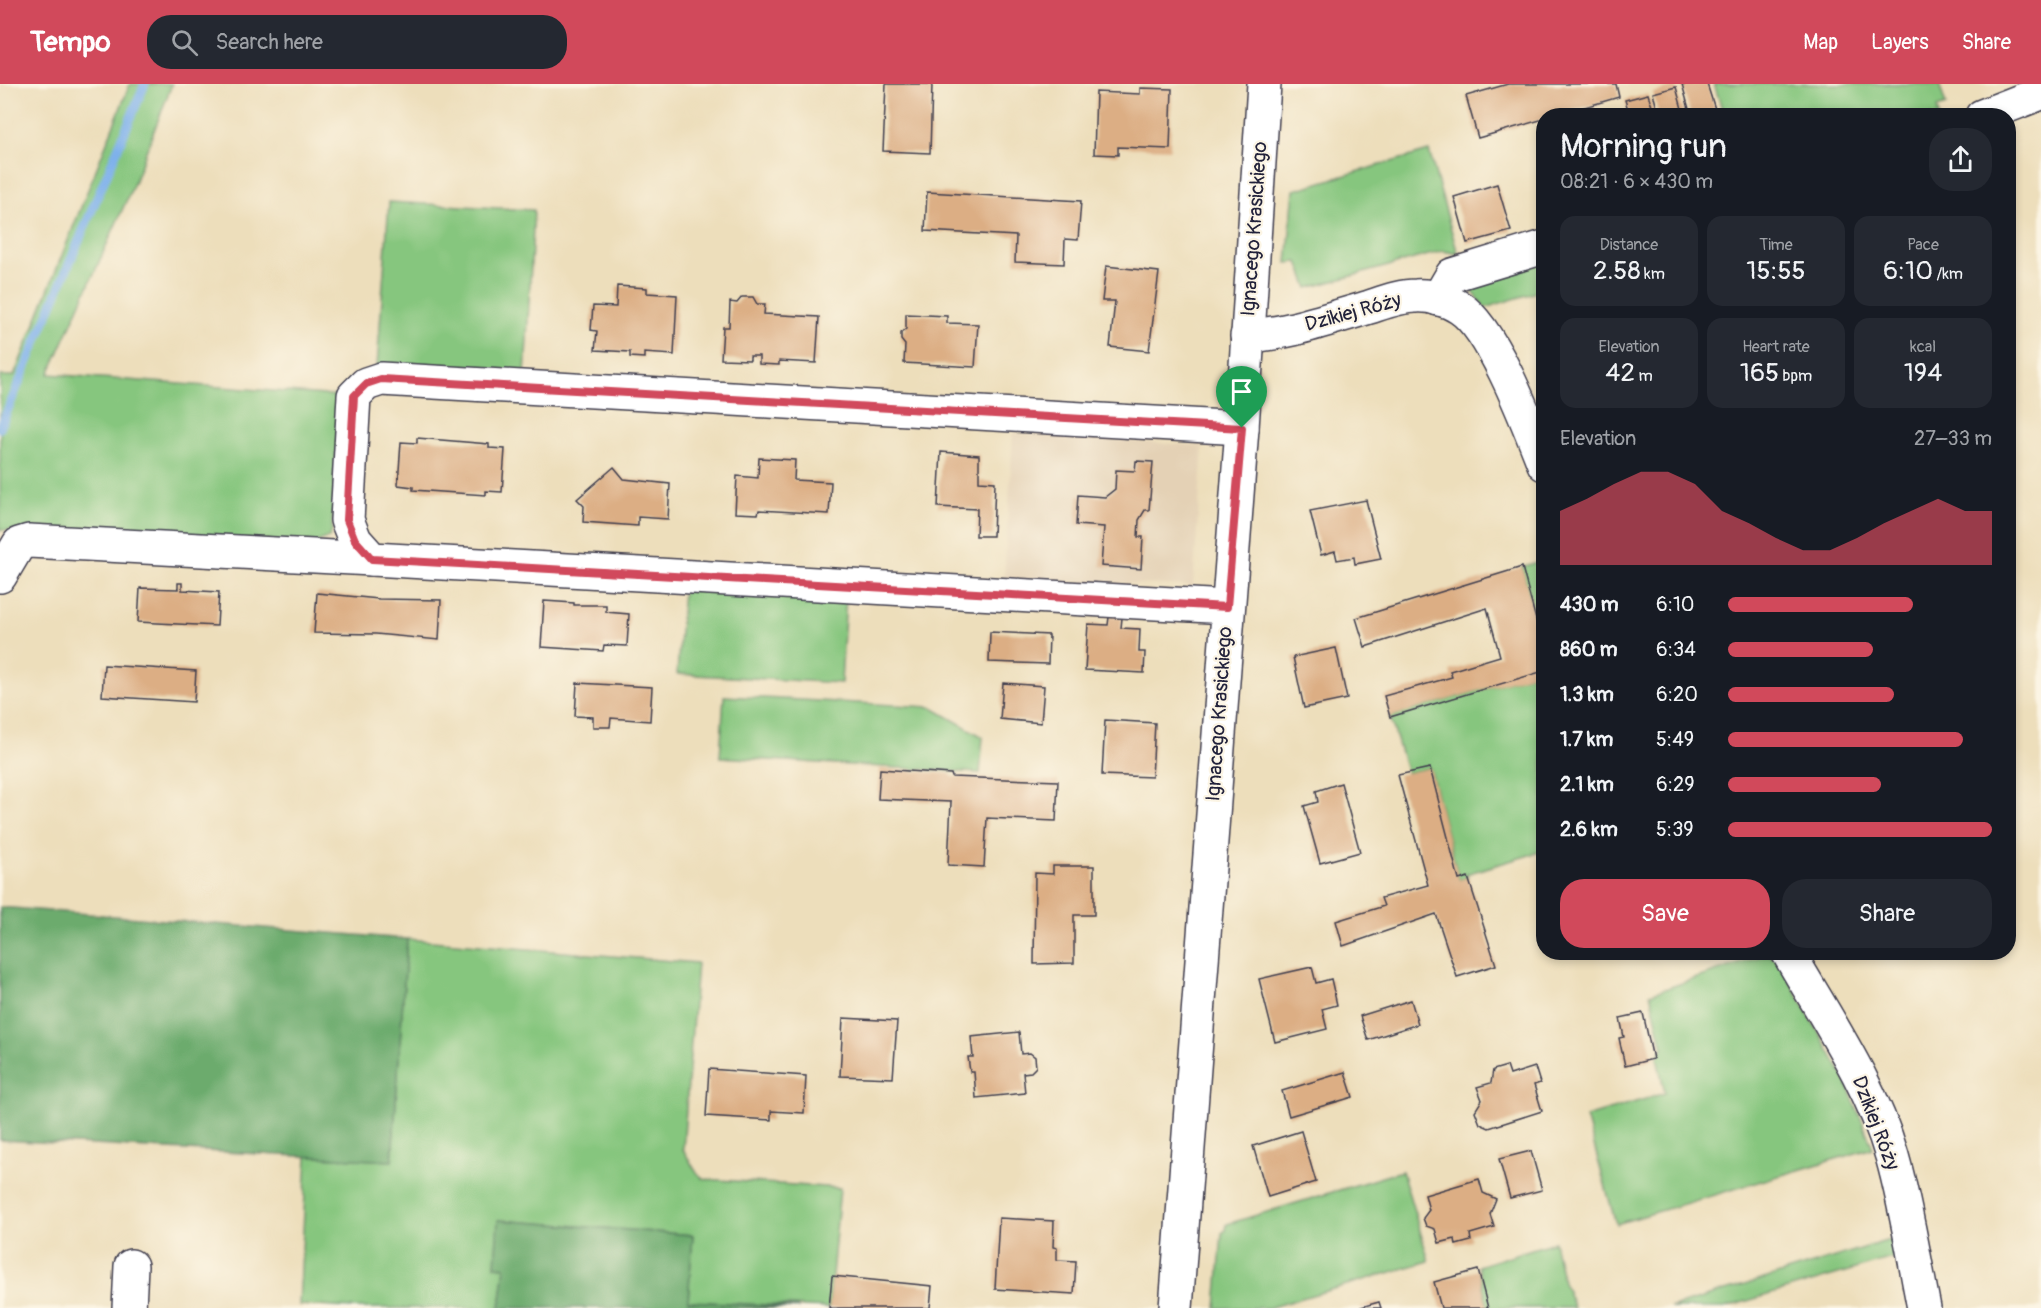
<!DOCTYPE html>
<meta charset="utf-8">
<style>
:root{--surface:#171b24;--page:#242831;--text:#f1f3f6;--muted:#9ea1a6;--accent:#d1495b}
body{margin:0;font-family:Pangolin,sans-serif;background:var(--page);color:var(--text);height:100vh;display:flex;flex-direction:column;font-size:22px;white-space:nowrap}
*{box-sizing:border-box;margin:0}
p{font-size:20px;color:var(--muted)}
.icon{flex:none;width:33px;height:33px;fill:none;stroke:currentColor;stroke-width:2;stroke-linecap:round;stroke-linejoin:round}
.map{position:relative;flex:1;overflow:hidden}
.details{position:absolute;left:1536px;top:24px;width:480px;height:852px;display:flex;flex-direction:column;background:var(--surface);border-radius:24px;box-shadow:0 3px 9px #0003}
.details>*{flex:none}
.pin{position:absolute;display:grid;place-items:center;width:51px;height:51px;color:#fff;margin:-62px -26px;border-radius:50% 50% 50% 0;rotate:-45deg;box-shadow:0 0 6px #0007}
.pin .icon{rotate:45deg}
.round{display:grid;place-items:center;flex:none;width:63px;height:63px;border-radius:24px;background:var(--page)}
.overview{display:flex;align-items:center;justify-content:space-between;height:102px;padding:0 24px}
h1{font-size:33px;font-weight:600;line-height:45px}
.metrics{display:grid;grid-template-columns:repeat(3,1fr);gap:9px;height:102px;padding:6px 24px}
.metrics div{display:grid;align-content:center;border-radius:15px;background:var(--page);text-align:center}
.metrics b{font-size:26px;font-weight:600}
.metrics small{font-size:16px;font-weight:400}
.metrics p{font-size:16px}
.chart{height:168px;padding:12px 24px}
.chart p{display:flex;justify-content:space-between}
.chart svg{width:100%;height:108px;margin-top:6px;fill:var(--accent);opacity:.7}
.action{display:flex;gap:12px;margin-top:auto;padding:12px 24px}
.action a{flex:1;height:69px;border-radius:24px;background:var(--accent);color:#fff;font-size:24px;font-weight:600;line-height:69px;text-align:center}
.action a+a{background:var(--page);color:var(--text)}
ul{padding:0 24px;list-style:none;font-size:20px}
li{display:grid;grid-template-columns:96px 72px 1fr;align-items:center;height:45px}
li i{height:15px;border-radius:8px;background:var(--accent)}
header{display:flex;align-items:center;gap:36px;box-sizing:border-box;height:84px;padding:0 30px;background:var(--accent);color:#fff}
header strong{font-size:28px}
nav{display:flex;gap:33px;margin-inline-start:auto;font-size:21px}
.search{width:420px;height:54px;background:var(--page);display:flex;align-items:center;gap:15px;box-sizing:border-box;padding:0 21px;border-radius:24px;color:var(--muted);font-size:22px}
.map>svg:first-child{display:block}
</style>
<header>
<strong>Tempo</strong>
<div class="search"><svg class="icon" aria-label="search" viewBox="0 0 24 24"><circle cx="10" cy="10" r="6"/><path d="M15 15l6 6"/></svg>Search here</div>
<nav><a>Map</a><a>Layers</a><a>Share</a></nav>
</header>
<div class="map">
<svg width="2041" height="1224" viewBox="0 0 2041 1224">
<rect width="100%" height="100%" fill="#fcf5e5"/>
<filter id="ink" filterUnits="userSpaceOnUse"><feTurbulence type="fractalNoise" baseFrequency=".0167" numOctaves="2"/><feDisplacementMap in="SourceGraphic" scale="12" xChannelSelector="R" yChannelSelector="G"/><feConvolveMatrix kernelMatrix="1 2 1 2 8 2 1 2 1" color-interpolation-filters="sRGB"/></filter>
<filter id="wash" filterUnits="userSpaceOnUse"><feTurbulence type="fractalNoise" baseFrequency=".008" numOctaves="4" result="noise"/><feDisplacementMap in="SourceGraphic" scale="24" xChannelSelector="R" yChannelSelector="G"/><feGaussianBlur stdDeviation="1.35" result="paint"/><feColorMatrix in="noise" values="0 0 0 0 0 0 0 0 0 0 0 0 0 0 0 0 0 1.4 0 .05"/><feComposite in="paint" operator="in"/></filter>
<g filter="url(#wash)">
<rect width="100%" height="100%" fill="#eddebb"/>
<path fill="#e4d1b5" d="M1013 349 1203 362 1193 502 1004 495Z"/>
<g fill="#86c67e" stroke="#54745c" stroke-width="1.5">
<path d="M130 0H172L132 104 49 290 339 312 332 447 329 453 315 459 0 446V292H14Z"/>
<path d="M1714 0H1939L1946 21 1937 24 1939 32 1724 31Z"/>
<path d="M1429 67 1458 170 1443 167 1308 204 1298 178 1287 179 1294 106Z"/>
<path d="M389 118 534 126 525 291 377 283Z"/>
<path d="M1543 176V206L1485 224 1467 200Z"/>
<path d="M1543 476V566L1522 483Z"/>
<path d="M683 505 846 512 841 599 677 590Z"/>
<path d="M1543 587V767L1466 790 1468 793 1459 796 1430 684 1407 689 1390 633Z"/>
<path d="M724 612 931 623 983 653 980 689 720 673Z"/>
<path d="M407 855 697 879 683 1065 695 1086 703 1095 840 1104 829 1224 688 1217 693 1151 499 1136 495 1182 505 1183 500 1224H355L299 1221 307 1072 392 1077Z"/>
<path d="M1767 870 1778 876 1844 993 1873 1064 1616 1140 1586 1033 1665 1009 1657 974 1663 964 1650 910Z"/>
<path d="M1402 1087 1429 1177 1268 1224H1216L1222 1149 1226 1146 1227 1140Z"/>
<path d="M1896 1154 1899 1172 1724 1224H1670Z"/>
<path d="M1554 1158 1563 1198 1574 1224H1488L1478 1182Z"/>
</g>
<g fill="#6cab6d" stroke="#476654" stroke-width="1.5">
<path d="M0 823 407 855 392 1077 0 1056Z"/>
<path d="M498 1136 693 1151 688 1217 799 1224H500L505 1183 495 1182Z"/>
</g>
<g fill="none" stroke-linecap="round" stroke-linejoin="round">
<path stroke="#7eb1eb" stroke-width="9" d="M0 344 145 0"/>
</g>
<g id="blocks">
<g fill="#dcae84">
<path d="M886 0H932L930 69 883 67Z"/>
<path d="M1508 0H1616L1619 13 1554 32H1544V35L1478 54 1466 12Z"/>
<path d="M1682 0H1707L1715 25 1691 32Z"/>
<path d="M1676 3 1684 32H1659L1653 9Z"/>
<path d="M1140 4 1172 5 1170 65 1118 63V71L1094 70 1096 8 1140 10Z"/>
<path d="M1648 10 1655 32H1630L1625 16Z"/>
<path d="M1497 100 1511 147 1467 159 1454 113Z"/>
<path d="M927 108 1081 117 1078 156 1065 155 1064 180 1015 178 1016 152 925 147Z"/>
<path d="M1106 182 1159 188 1149 267 1110 263 1115 217H1102Z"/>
<path d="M617 202 647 204V209L677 211 674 271 644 269V274L630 273V268L595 266 597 247 591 246 593 222 616 223Z"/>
<path d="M742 213H753L757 220H765L764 230 819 233 816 279 779 277V281L759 280V272H750V276L721 275 723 243H729L730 218 737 219Z"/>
<path d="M906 230 947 232V239L978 240 975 283 904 279 905 261 901 256V249L906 245Z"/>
<path d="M417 354 489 360V364L505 365 502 408 486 407V411L413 406V403L398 401 401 358 417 359Z"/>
<path d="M941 368 979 371V397L995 398 993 452H976L977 425 938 423Z"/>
<path d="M759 374 795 376 794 396 831 398 829 430 759 426 758 430 735 429 737 392 758 394Z"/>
<path d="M1136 377 1153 378 1149 426H1145L1139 436 1138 453H1143L1141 485 1101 482 1104 443 1076 441 1078 411 1105 413 1115 405 1116 386 1135 387Z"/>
<path d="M614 383 624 395 670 400 668 435 638 433V442L583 438 584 422 577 415Z"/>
<path d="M1366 416 1381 475 1355 480 1354 473 1337 476 1335 467 1321 471 1310 427Z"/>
<path d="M1522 483 1544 566V587L1390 633 1384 612 1452 593 1450 587 1500 572 1487 524 1365 563 1356 534Z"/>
<path d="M178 499H182V506L219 508 217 542 138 538 140 504 178 505Z"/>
<path d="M317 509 379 515 441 516 439 556 376 550 314 549Z"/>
<path d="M544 517 574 519V521H606V528L629 530 627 562 604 561 603 567 541 563Z"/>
<path d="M1109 533 1122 534 1121 544 1140 545 1139 568H1145L1144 589 1085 586 1088 540 1108 541Z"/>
<path d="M990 548 1049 551 1048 580 989 578Z"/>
<path d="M1336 564 1347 615 1304 624 1293 573Z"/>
<path d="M104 581 196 587 194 618 102 612Z"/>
<path d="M577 599 652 603 650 637 611 634 610 643H593V633L575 632Z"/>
<path d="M1003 599 1044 602 1041 639 1000 635Z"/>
<path d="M1105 636 1155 639 1152 693 1102 691Z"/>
<path d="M1430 684 1459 796 1468 793 1496 881 1457 893 1436 830 1343 862 1336 837 1384 822 1381 814 1428 801 1398 691Z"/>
<path d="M880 685 951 690 952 693 1058 697 1056 737 987 734 984 783 948 781 951 718 878 715Z"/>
<path d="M1341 699 1360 768 1320 779 1304 722 1318 718 1316 707Z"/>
<path d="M1053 782H1094V831H1074V879L1034 880 1035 789 1053 790Z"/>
<path d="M1312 883 1316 899 1331 895 1337 921 1322 925 1327 945 1275 958 1259 895Z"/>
<path d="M1411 916 1418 940 1368 956 1360 932Z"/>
<path d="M1643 929 1653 975 1625 982 1619 954 1624 953 1620 934Z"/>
<path d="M843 934 897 937 893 994 840 992Z"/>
<path d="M1019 948 1021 970 1030 969 1035 973 1036 983 1031 988 1023 989 1025 1009 976 1014 974 988H970L968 973H973L971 953Z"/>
<path d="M1507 982 1510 991 1535 983 1540 999 1534 1001 1542 1027 1489 1044 1480 1040 1475 1027 1482 1016 1477 1003 1491 999 1493 986Z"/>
<path d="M709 985 806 992 804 1029 771 1027V1036L706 1032Z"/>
<path d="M1345 988 1353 1013 1289 1032 1282 1007Z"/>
<path d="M1301 1047 1316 1098 1268 1113 1253 1062Z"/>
<path d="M1531 1067 1542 1106 1510 1114 1499 1075Z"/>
<path d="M1479 1095 1483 1109 1496 1115 1490 1130 1494 1143 1470 1150 1471 1157 1456 1161 1455 1155 1439 1159 1435 1145 1426 1142 1423 1134 1429 1126 1425 1111Z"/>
<path d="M999 1134 1054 1137 1053 1163 1057 1164V1176L1076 1177 1074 1210 995 1205Z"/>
<path d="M1478 1186 1488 1224H1441L1434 1198Z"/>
<path d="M832 1192 932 1202 930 1224H829Z"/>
<path d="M1379 1218 1381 1224H1361V1223Z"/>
</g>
</g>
</g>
<g filter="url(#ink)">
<use href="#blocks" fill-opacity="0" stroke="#403e4e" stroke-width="1.5"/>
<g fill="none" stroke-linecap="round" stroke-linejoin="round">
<g stroke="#403e4e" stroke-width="36">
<g id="minor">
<path d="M1982 32 2041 9"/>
<path d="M1438 215 1452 191 1544 163"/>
<path d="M1247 252C1287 250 1325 236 1363 225 1380 220 1398 212 1416 212 1430 211 1448 216 1460 224 1493 245 1529 342 1544 380"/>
<path d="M0 492 19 460 29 457 372 475"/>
<path d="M1227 523 372 475 355 456 347 436 354 312 366 300 381 295 1242 344"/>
<path d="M1788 868C1825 933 1871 999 1892 1072 1906 1121 1914 1174 1924 1224"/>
<path d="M129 1224 131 1182"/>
<path d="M1176 1224 1242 344 1264 0"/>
</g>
</g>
<use href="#minor" stroke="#fff" stroke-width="33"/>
</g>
</g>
<g fill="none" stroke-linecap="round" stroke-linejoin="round" filter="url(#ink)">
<g stroke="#fff" stroke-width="12">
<path id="route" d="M381 295 1242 344 1227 523 372 475 355 456 347 436 354 312 366 300Z"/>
</g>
<use href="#route" stroke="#d1495b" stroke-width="8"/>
</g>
<g text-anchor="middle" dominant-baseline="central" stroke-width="4.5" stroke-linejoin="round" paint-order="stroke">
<g font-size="20" fill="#22223b" stroke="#fcf5e5">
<text transform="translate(1254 145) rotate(-86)">Ignacego Krasickiego</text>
<text transform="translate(1353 228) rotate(-15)">Dzikiej Róży</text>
<text transform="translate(1219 630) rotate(-86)">Ignacego Krasickiego</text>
<text transform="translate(1876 1039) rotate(69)">Dzikiej Róży</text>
</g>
</g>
</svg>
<div class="pin" style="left:1242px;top:344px;background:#1e9e55"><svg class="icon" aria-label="arrive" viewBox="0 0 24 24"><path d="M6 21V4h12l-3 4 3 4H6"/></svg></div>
<section class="details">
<div class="overview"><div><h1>Morning run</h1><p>08:21 · 6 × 430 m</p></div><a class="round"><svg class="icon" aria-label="share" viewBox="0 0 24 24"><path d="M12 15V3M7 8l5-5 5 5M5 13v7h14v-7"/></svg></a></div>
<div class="metrics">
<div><p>Distance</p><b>2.58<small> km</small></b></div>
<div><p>Time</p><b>15:55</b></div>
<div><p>Pace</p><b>6:10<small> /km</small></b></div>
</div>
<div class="metrics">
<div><p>Elevation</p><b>42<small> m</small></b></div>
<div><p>Heart rate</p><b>165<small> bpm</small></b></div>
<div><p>kcal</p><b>194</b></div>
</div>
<div class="chart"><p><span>Elevation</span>27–33 m</p>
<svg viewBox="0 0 160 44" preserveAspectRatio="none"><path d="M0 44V22L10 17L20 11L30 6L40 6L50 11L60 22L70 27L80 33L90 38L100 38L110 33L120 27L130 22L140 17L150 22L160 22V44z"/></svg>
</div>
<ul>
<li><b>430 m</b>6:10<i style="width:70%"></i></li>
<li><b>860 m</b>6:34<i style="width:55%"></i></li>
<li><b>1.3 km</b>6:20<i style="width:63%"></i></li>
<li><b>1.7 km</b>5:49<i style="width:89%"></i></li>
<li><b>2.1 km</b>6:29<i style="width:58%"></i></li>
<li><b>2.6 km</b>5:39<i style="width:100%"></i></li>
</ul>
<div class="action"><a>Save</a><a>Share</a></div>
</section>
</div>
